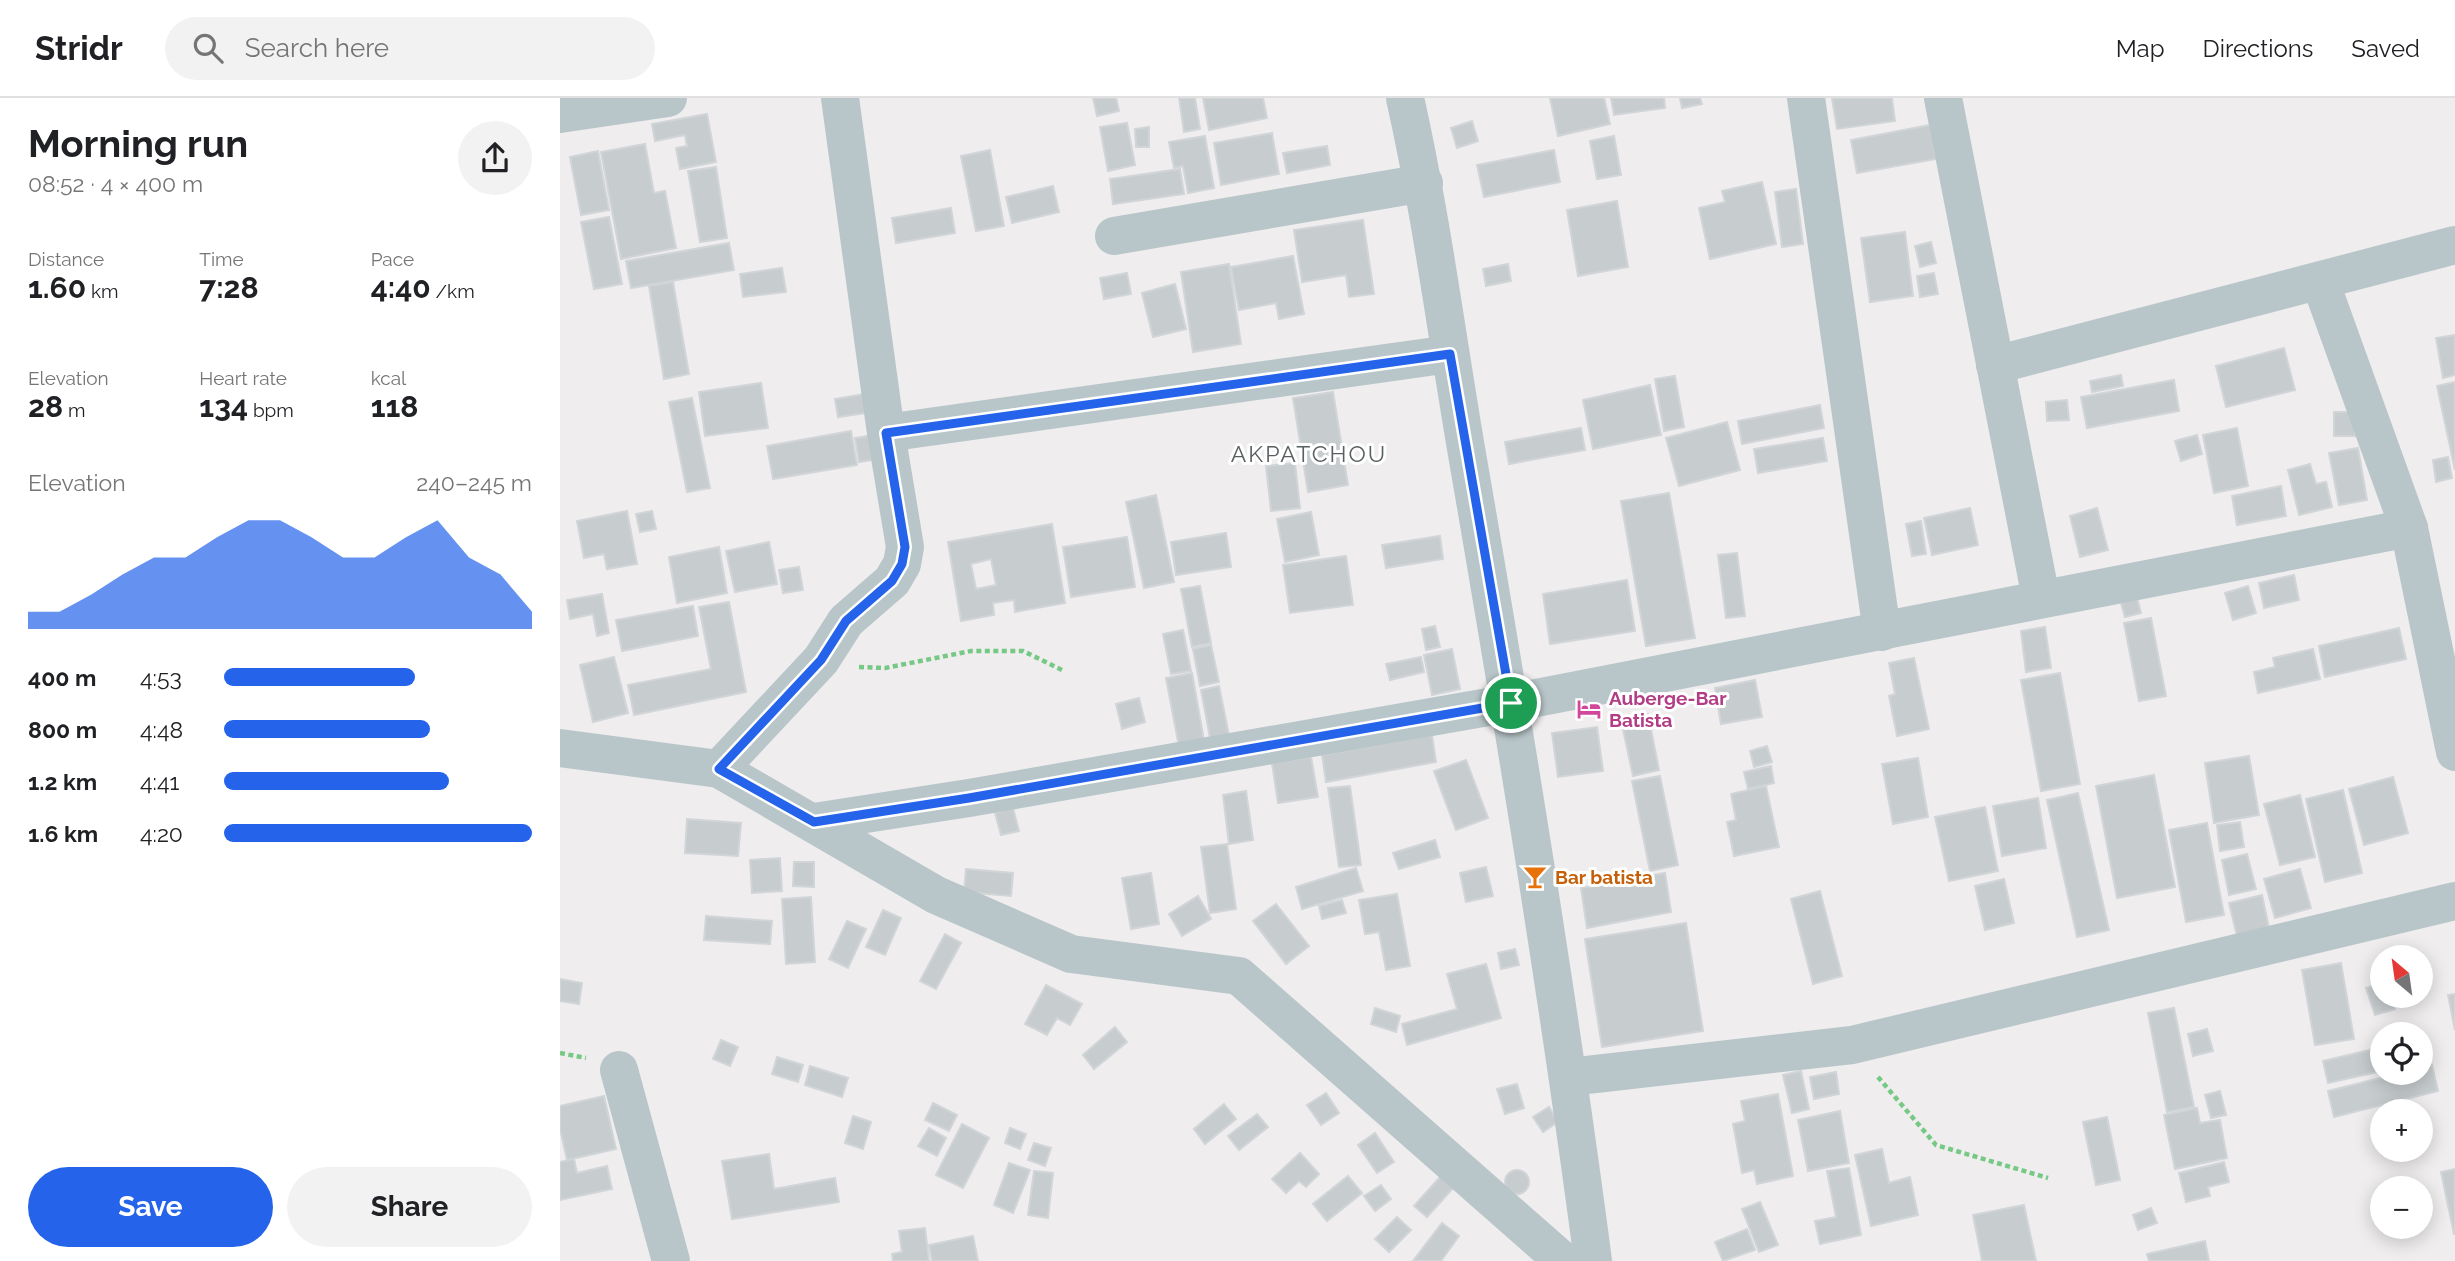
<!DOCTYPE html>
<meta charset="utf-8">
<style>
:root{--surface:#fff;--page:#f2f2f2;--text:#202124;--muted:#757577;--line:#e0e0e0;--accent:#2563eb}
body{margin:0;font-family:Raleway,sans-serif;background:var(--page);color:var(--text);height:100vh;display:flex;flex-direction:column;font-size:26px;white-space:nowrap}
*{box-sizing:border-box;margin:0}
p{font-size:23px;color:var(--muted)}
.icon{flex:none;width:38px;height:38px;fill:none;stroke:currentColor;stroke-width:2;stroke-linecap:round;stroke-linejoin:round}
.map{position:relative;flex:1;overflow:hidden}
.sheet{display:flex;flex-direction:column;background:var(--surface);width:560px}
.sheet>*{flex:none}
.needle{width:46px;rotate:331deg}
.tools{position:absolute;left:1810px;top:847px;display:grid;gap:14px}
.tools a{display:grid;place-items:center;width:63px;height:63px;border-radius:50%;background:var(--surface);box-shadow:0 4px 18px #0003;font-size:35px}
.pin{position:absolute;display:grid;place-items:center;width:60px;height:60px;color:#fff;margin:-30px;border:4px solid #fff;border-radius:50%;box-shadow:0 2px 7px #0007}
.round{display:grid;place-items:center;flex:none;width:74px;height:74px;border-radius:37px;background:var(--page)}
.headline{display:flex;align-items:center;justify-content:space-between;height:119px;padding:0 28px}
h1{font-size:38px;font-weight:700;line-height:52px}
.figures{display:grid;grid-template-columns:repeat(3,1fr);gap:10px;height:119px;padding:7px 28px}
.figures div{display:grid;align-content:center}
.figures b{font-size:30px;font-weight:700}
.figures small{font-size:19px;font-weight:400}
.figures p{font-size:19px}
.chart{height:196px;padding:14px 28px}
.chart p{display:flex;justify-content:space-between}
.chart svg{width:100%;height:126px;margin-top:7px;fill:var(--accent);opacity:.7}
.action{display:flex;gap:14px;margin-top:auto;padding:14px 28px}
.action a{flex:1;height:80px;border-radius:42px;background:var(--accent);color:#fff;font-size:28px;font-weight:700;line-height:80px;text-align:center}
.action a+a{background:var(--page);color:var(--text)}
ul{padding:0 28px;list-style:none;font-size:23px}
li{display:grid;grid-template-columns:112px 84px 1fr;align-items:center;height:52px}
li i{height:18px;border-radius:9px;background:var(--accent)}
header{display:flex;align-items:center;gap:42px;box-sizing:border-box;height:98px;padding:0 35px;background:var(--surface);border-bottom:2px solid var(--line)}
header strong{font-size:33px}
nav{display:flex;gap:38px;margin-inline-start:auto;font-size:24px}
.search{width:490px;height:63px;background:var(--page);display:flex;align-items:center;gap:18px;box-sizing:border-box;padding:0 24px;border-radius:38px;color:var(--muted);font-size:26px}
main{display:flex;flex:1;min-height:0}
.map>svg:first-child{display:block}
</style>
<header>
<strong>Stridr</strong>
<div class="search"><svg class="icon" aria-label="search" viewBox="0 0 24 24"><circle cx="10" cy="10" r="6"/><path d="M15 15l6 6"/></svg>Search here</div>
<nav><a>Map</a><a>Directions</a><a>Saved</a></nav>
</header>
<main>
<section class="sheet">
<div class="headline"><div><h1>Morning run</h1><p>08:52 · 4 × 400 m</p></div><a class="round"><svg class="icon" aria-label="share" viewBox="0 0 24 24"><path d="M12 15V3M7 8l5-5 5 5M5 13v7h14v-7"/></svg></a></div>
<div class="figures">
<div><p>Distance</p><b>1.60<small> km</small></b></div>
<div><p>Time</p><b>7:28</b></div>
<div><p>Pace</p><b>4:40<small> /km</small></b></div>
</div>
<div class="figures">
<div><p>Elevation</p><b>28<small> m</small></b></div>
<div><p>Heart rate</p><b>134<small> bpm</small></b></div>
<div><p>kcal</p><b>118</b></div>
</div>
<div class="chart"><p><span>Elevation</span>240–245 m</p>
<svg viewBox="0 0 160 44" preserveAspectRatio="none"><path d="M0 44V38L10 38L20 32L30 25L40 19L50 19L60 12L70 6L80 6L90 12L100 19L110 19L120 12L130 6L140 19L150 25L160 38V44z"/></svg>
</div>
<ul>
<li><b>400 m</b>4:53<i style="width:62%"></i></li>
<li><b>800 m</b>4:48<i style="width:67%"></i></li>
<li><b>1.2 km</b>4:41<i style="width:73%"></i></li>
<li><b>1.6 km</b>4:20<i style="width:100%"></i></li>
</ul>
<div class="action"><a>Save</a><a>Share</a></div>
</section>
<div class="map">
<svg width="1895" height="1163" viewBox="0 0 1895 1163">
<rect width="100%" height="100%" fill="#efedee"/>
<g fill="#c7ccce" stroke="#d1d5d8" stroke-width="2" fill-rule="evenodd">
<path d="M533 0H556L559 13 537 18Z"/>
<path d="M619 0H635L640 31 624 34Z"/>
<path d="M643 0H703L707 20 649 32Z"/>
<path d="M990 0H1044L1050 26 998 38Z"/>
<path d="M1051 0H1104L1105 10 1054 17Z"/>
<path d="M1120 0H1140L1142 6 1122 10Z"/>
<path d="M1272 0H1332L1335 23 1277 31Z"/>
<path d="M147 16 156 64 120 71 116 50 127 48 125 37 95 43 92 26Z"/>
<path d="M912 23 918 43 897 50 891 30Z"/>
<path d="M567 25 575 67 548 73 540 29Z"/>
<path d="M1370 27 1376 61 1297 75 1291 42Z"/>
<path d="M589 29V49H576L575 31Z"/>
<path d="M712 35 719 76 661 87 654 45Z"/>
<path d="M645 38 654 90 628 95 623 68 614 70 609 44Z"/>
<path d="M1054 38 1061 77 1037 81 1030 43Z"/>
<path d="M85 46 94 95 105 93 116 150 61 161 41 54Z"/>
<path d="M767 48 770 67 727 75 723 55Z"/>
<path d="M430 52 444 128 416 133 401 58Z"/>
<path d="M994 52 1000 84 924 99 917 67Z"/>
<path d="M38 53 49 112 21 117 10 59Z"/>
<path d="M156 69 167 140 140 144 128 73Z"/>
<path d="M620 71 624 96 553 106 550 81Z"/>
<path d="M1202 84 1216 146 1150 161 1139 110 1165 104 1162 93Z"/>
<path d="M493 88 499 114 452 125 446 99Z"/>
<path d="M1236 91 1243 146 1222 149 1215 94Z"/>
<path d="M1057 103 1068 169 1018 178 1007 112Z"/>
<path d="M391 110 395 135 336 145 332 120Z"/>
<path d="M49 119 62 186 34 191 21 124Z"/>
<path d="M803 122 814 196 789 199 786 177 742 184 734 132Z"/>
<path d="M1345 134 1353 198 1310 204 1301 140Z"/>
<path d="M1371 144 1376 165 1360 169 1355 148Z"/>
<path d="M169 145 174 172 71 190 66 163Z"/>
<path d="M733 158 744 216 719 221 716 205 679 212 671 169Z"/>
<path d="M669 166 681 246 633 254 621 174Z"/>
<path d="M948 166 951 183 926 188 923 171Z"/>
<path d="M222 170 226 194 183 199 180 176Z"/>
<path d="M567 175 571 196 544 201 540 180Z"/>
<path d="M1374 175 1378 196 1360 199 1357 178Z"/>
<path d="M113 184 129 276 104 281 89 188Z"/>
<path d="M615 186 626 231 593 239 582 195Z"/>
<path d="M1895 237V277L1883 280 1876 240Z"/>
<path d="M1724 250 1735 292 1666 309 1656 268Z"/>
<path d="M1561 277 1563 288 1532 294 1530 283Z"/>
<path d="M1115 278 1124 329 1104 333 1095 281Z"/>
<path d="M1614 282 1619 313 1527 330 1521 299Z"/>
<path d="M1895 284V372L1877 288Z"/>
<path d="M201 285 208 330 145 338 139 294Z"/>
<path d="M1090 287 1101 337 1033 351 1023 302Z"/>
<path d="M773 294 788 387 748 394 733 300Z"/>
<path d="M311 295 313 314 278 319 275 301Z"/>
<path d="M132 300 150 390 127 394 109 304Z"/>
<path d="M1507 302 1509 322 1487 323 1486 304Z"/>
<path d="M1260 307 1264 330 1182 346 1178 323Z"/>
<rect x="1774" y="314" width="21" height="24"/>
<path d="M1167 324 1180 372 1119 388 1106 340Z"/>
<path d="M1021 330 1025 352 949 366 945 344Z"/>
<path d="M1677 330 1688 388 1654 395 1643 337Z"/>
<path d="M291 333 297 367 213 381 207 348Z"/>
<path d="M1637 337 1642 356 1621 363 1615 343Z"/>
<path d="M308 338 312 362 299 364 295 340Z"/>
<path d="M1263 340 1267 363 1198 375 1194 351Z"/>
<path d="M1798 350 1807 402 1779 407 1769 355Z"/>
<path d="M1888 359 1892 380 1876 384 1873 362Z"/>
<path d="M735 365 740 410 711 413 706 368Z"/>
<path d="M1750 366 1756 386 1766 384 1772 409 1739 417 1728 372Z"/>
<path d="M1721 388 1726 418 1677 427 1672 398Z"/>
<path d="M1109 395 1135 540 1086 548 1061 403Z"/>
<path d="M596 397 614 484 584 490 566 404Z"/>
<path d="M1410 410 1418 447 1372 457 1364 420Z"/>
<path d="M1537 410 1548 452 1520 459 1510 418Z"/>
<path d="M67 413 77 466 47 471 44 456 24 460 17 423Z"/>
<path d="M92 413 96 431 80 434 76 416Z"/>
<path d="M751 414 759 457 725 464 717 421Z"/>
<path d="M1361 423 1366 456 1352 458 1346 426Z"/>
<path d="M492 426 505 505 455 514 454 502 433 505 434 517 401 523 388 444ZM431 461 436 487 416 491 411 466Z"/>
<path d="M666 435 671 469 616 477 611 444Z"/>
<path d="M880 438 883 461 826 470 822 447Z"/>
<path d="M567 439 575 489 511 499 503 449Z"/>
<path d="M209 444 217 486 175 494 166 453Z"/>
<path d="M159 449 167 495 117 505 109 459Z"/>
<path d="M1177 455 1185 518 1166 520 1158 457Z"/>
<path d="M786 458 793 507 730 515 723 467Z"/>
<path d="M239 469 243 492 223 495 219 472Z"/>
<path d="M1734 477 1739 502 1704 510 1699 485Z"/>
<path d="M1067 482 1075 533 990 546 983 496Z"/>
<path d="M640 488 651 545 632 549 621 491Z"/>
<path d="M1688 488 1696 515 1673 522 1665 495Z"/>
<path d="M42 496 49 535 37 538 33 516 10 521 7 502Z"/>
<path d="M1577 500 1581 515 1565 519 1561 505Z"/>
<path d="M169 504 186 594 74 617 68 587 151 571 139 509Z"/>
<path d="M133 508 138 538 62 553 56 522Z"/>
<path d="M1591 520 1606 598 1579 603 1564 525Z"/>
<path d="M875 528 880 549 866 552 862 531Z"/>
<path d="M1485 529 1491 570 1466 574 1461 533Z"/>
<path d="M1839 530 1846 561 1765 579 1759 548Z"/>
<path d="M623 532 631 573 611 576 603 536Z"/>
<path d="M651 547 659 584 640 588 633 551Z"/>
<path d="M892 551 900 591 872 597 864 557Z"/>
<path d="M1753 551 1760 581 1698 595 1694 574 1715 569 1713 560Z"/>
<path d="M54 559 68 615 33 624 20 567Z"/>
<path d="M861 559 864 574 830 582 826 566Z"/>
<path d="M1354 560 1369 631 1337 638 1329 598 1335 596 1329 565Z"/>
<path d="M632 575 645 648 620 654 606 580Z"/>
<path d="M1500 575 1520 686 1481 693 1461 582Z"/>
<path d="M1195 582 1202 619 1161 626 1155 590Z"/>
<path d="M659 588 670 642 651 645 641 592Z"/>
<path d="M579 600 585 624 562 631 556 606Z"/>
<path d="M1088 616 1099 672 1073 678 1061 622Z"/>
<path d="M1037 629 1043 673 998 679 992 635Z"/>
<path d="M872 637 876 664 766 684 762 657Z"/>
<path d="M1207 648 1212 664 1194 669 1190 653Z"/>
<path d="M1689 658 1699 717 1654 725 1645 665Z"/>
<path d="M751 659 758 699 718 705 712 665Z"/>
<path d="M1358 660 1368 719 1333 726 1322 666Z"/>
<path d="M906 662 928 720 896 732 874 673Z"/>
<path d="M1211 668 1214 685 1188 691 1184 674Z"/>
<path d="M1594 677 1615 789 1557 800 1536 688Z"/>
<path d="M1100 678 1118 767 1090 773 1072 683Z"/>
<path d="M1833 679 1848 735 1804 747 1789 691Z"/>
<path d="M790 688 801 767 779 769 768 690Z"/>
<path d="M1206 688 1219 749 1174 758 1167 724 1176 722 1171 696Z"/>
<path d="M1783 692 1802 775 1765 784 1746 701Z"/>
<path d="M686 693 693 742 669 746 663 697Z"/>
<path d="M1518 695 1549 832 1517 839 1487 702Z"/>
<path d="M1740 697 1755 759 1720 767 1704 706Z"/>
<path d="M1478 700 1486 750 1442 758 1433 708Z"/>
<path d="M1425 709 1438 773 1389 783 1375 719Z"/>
<path d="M453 710 459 733 441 737 435 715Z"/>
<path d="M127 721 181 725 178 758 125 755Z"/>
<path d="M1680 724 1684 749 1660 753 1657 727Z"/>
<path d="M1647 725 1664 817 1626 824 1609 732Z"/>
<path d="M875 742 880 759 839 771 833 755Z"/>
<path d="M667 746 676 811 650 815 641 749Z"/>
<path d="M1687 756 1696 791 1669 797 1662 762Z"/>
<path d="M220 760 222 793 192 795 190 762Z"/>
<path d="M234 764H254V789L233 788Z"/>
<path d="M926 769 933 798 906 804 900 775Z"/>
<path d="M796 770 803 793 742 811 736 789Z"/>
<path d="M406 771 453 775 451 798 404 794Z"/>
<path d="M1740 771 1751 810 1715 820 1704 781Z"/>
<path d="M591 775 599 826 571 831 562 780Z"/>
<path d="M1105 775 1111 814 1027 830 1021 790Z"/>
<path d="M1444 781 1454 825 1425 832 1415 788Z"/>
<path d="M1260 793 1282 878 1253 886 1231 801Z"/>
<path d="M837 796 850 868 826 872 819 834 805 836 799 802Z"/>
<path d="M1702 797 1709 830 1677 838 1669 805Z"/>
<path d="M638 798 651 821 622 838 609 816Z"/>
<path d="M251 799 255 864 226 866 222 801Z"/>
<path d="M782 802 786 815 762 821 759 808Z"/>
<path d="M716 806 749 848 726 866 693 823Z"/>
<path d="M323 812 341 820 325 857 306 849Z"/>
<path d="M146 818 212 823 210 846 144 842Z"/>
<path d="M287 823 306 831 288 870 269 861Z"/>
<path d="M1126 825 1143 933 1042 949 1025 841Z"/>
<path d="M385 836 401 845 376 891 360 883Z"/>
<path d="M955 851 959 867 941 871 938 855Z"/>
<path d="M1781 865 1794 941 1755 947 1742 872Z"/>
<path d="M926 866 941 920 847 947 842 926 897 911 887 876Z"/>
<path d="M0 881 22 885 19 906 0 903Z"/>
<path d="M1822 885V898H1831L1835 911 1815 917 1806 890Z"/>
<path d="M486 887 522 906 510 927 497 920 487 937 465 926Z"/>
<path d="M1895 896V932L1888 897Z"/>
<path d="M815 910 840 918 836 934 811 926Z"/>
<path d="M1614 910 1634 1009 1607 1014 1588 915Z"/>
<path d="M555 929 567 944 534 971 523 957Z"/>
<path d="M1647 931 1653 953 1633 958 1628 936Z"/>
<path d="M161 942 178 949 170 968 153 961Z"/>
<path d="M1822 949V973L1768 985 1763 963Z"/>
<path d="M217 959 243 967 238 984 212 976Z"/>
<path d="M1872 967 1878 993 1774 1019 1768 993 1840 975H1860V970Z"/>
<path d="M250 968 288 980 282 999 245 987Z"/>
<path d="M1241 973 1249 1011 1232 1015 1223 977Z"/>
<path d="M1276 974 1279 996 1254 1001 1250 979Z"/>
<path d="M957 986 964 1010 945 1016 937 991Z"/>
<path d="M1660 993 1666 1017 1651 1020 1645 997Z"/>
<path d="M766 995 779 1015 761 1027 747 1007Z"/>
<path d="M1218 996 1233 1078 1197 1086 1194 1072 1182 1075 1173 1026 1185 1023 1181 1003Z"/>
<path d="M44 998 56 1051 7 1062 0 1031V1008Z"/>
<path d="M373 1005 397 1017 389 1033 365 1022Z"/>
<path d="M664 1006 676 1021 645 1046 634 1031Z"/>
<path d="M989 1009 998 1024 983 1034 973 1019Z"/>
<path d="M1637 1010 1640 1025 1660 1022 1667 1060 1615 1071 1604 1017Z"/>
<path d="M1280 1013 1289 1065 1248 1073 1238 1022Z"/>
<path d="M697 1016 708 1029 679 1052 668 1038Z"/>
<path d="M293 1018 311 1024 303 1051 285 1045Z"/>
<path d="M1547 1019 1560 1082 1536 1087 1523 1024Z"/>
<path d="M402 1026 429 1040 403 1090 376 1077Z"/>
<path d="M369 1030 386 1040 377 1058 358 1048Z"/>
<path d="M450 1030 466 1036 460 1051 445 1045Z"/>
<path d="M815 1035 834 1064 817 1075 798 1047Z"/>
<path d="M474 1045 491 1050 485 1068 468 1062Z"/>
<path d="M1322 1051 1329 1085 1350 1079 1358 1117 1311 1128 1295 1057Z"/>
<path d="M740 1055 759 1076 746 1089 739 1083 726 1095 712 1081Z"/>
<path d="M209 1056 214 1091 275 1080 279 1104 172 1121 162 1063Z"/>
<path d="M14 1061 17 1075 47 1068 52 1091 0 1102V1064Z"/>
<path d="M1664 1064 1669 1084 1648 1089 1650 1098 1626 1104 1619 1075Z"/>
<path d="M449 1065 470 1072 453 1115 434 1107Z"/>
<path d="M1289 1070 1301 1137 1260 1146 1255 1123 1276 1119 1267 1073Z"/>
<path d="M1895 1071V1136H1894L1881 1074Z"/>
<circle cx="957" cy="1084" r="12"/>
<path d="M474 1073 493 1075 488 1120 468 1117Z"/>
<path d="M788 1078 802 1095 767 1123 753 1106Z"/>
<path d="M881 1078 894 1089 867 1119 854 1108Z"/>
<path d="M821 1087 831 1101 815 1113 804 1098Z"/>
<path d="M1200 1104 1218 1147 1199 1154 1182 1111Z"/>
<path d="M1464 1107 1476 1163H1422L1413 1117Z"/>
<path d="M1591 1110 1597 1125 1578 1132 1573 1117Z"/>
<path d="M837 1119 851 1132 829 1154 815 1141Z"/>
<path d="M882 1125 899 1138 881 1163H853Z"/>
<path d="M365 1130 369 1163H333L332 1156 342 1154 339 1133Z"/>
<path d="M1187 1131 1195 1152 1163 1163 1155 1144Z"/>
<path d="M413 1138 418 1163H372L369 1147Z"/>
<path d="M1645 1143 1649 1163H1589L1587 1156Z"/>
</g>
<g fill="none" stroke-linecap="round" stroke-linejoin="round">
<g stroke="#76c885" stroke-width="4.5" stroke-dasharray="5 3.5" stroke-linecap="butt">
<path d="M299 569 325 570 411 553H463L502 572"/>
<path d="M0 955 26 960"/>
<path d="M1318 979 1376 1047 1488 1080"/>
</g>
<g stroke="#b9c6c9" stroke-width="38">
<path d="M845 0C872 120 887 241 908 362 954 628 998 895 1033 1163"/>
<path d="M1246 0 1322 534"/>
<path d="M1383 0 1481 500"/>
<path d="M0 16 108 0"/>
<path d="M554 138 864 85"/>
<path d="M1760 183 1849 430 1895 654"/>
<path d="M1435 267 1895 147"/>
<path d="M326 335 890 256"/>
<path d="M0 650 159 671 376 797 511 856 679 878 1003 1163"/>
<path d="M159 671 261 562 286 523 332 483 342 466 345 449 326 335 280 0"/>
<path d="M254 724 409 700 951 605 1849 430"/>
<path d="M59 972 111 1163"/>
<path d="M1009 979 1292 947 1895 803"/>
</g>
</g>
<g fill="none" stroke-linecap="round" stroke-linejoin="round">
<g stroke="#fff" stroke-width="14">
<path id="route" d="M890 256 951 605 409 700 254 724 159 671 261 562 286 523 332 483 342 466 345 449 326 335Z"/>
</g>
<use href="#route" stroke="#2563eb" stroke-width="9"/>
</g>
<defs>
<g id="hotel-bare" transform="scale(1.89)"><path d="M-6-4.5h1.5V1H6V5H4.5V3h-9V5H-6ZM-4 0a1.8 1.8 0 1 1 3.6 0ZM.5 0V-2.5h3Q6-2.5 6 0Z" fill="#d1479c" stroke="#fff" stroke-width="2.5" paint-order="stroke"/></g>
<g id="bar-bare" transform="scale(1.89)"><path d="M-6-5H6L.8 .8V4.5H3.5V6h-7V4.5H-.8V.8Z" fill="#e8710a" stroke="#fff" stroke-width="2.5" paint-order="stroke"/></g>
</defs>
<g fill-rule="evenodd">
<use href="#hotel-bare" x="1029" y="611"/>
<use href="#bar-bare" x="975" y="779"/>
</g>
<g text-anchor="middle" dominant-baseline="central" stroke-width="6" stroke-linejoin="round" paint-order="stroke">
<g font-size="19" font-weight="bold" fill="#b23c85" stroke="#fff" text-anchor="start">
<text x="1049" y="600">Auberge-Bar<tspan x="1049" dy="22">Batista</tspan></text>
</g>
<g font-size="19" font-weight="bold" fill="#c56008" stroke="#fff" text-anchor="start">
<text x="995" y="779">Bar batista</text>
</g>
<g font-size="23" letter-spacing="2" fill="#5a6061" stroke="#fff">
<text x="749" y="355">AKPATCHOU</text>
</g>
</g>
</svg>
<div class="tools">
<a><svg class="needle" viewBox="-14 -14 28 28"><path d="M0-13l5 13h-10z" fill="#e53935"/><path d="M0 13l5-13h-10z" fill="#757577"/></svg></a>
<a><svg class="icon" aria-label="locate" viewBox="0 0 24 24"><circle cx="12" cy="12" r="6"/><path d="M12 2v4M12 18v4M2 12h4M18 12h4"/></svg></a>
<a>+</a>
<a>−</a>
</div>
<div class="pin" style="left:951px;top:605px;background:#1e9e55"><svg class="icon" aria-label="arrive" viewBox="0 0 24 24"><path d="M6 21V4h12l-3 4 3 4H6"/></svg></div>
</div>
</main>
